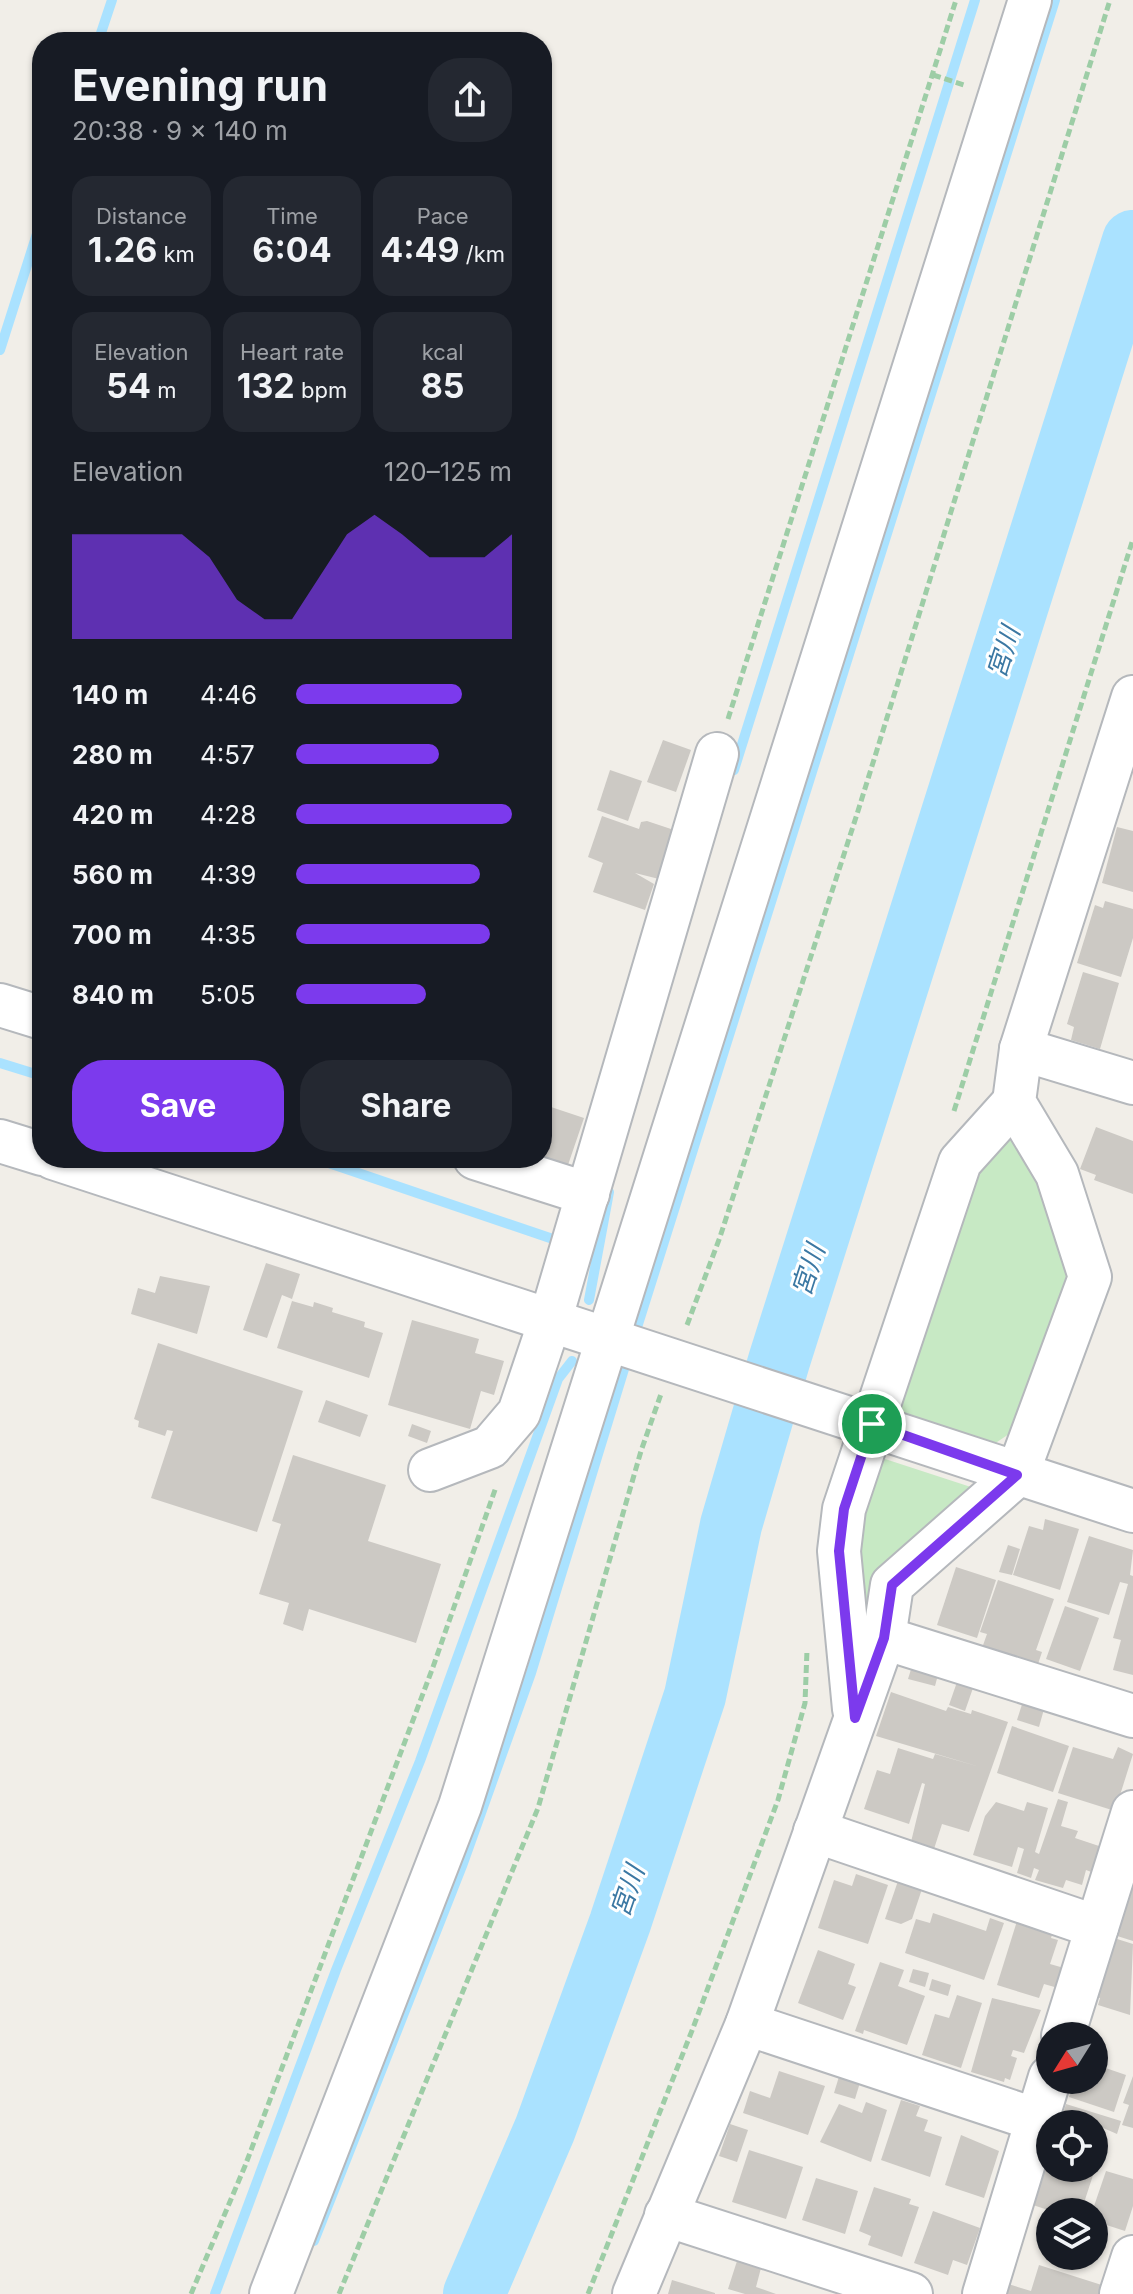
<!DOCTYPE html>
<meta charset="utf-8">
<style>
:root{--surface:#171b24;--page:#242831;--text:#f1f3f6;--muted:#9ea1a6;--accent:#7c3aed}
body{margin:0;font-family:Inter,"Noto Sans JP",sans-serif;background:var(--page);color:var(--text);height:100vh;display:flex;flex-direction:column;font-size:30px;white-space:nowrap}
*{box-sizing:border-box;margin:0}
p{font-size:26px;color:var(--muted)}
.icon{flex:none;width:44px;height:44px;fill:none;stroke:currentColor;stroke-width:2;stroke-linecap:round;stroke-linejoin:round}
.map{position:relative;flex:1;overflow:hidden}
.panel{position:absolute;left:32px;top:32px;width:520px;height:1136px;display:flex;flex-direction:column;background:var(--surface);border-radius:32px;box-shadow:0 2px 6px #0004}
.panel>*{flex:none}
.needle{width:52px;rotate:233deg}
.fabs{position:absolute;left:1036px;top:2022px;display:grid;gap:16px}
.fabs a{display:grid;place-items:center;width:72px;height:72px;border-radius:50%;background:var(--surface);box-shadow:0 2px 6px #0004;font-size:40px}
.pin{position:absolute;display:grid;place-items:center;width:68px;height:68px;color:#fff;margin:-34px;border:4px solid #fff;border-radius:50%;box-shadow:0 2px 8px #0007}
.round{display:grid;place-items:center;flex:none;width:84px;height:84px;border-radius:32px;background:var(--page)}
.headline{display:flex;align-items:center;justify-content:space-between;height:136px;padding:0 40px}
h1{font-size:44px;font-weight:700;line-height:60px}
.stats{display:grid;grid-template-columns:repeat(3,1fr);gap:12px;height:136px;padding:8px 40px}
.stats div{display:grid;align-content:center;border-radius:20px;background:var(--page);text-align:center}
.stats b{font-size:34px;font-weight:700}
.stats small{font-size:22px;font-weight:400}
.stats p{font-size:22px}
.chart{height:224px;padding:16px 40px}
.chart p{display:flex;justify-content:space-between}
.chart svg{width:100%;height:144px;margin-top:8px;fill:var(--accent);opacity:.7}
.primary-button{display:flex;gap:16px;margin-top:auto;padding:16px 40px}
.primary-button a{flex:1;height:92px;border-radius:32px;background:var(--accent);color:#fff;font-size:32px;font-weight:700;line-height:92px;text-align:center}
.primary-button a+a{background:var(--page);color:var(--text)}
ul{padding:0 40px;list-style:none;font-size:26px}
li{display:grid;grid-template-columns:128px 96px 1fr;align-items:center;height:60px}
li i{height:20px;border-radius:10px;background:var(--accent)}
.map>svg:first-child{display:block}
</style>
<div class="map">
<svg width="1133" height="2294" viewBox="0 0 1133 2294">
<rect width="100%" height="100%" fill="#f1eee8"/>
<g fill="#c7e9c4">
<path d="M1008 1130 1020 1131 1072 1268 1021 1426 994 1444 891 1411 966 1182Z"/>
<path d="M882 1458 977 1489 875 1577 860 1639 856 1539Z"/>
</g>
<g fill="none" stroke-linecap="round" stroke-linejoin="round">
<g stroke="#aae2ff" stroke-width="10">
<path d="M98 42 112 0"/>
<path d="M0 350 42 218"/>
<path d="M734 770 975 0"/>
<path d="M0 1063 42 1076"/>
<path d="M314 1158 550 1238"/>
<path d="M589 1300 609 1192"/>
<path d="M634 1337 1055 0"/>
<path d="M314 2241 462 1866 531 1673 628 1356"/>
<path d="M215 2294 336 1970 420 1761 558 1379 572 1361"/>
</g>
<path stroke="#aae2ff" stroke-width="62" d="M474 2294 545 2129 620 1923 695 1696 731 1525 779 1361 1133 241"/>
</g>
<g fill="#ccc9c4">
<path d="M663 740 691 750 676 792 647 782Z"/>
<path d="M610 770 642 781 628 821 597 810Z"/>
<path d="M602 816 639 829 641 822 647 821 680 832 663 880 635 873 654 884 645 910 593 892 603 863 588 857Z"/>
<path d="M1117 827 1133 831V892L1102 883Z"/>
<path d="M1105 901 1133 909V938L1121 977 1077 963 1095 905 1103 908Z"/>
<path d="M1083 972 1119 983 1100 1049 1071 1040 1074 1027 1067 1024Z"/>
<path d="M542 1104 584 1118 568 1165 542 1156Z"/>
<path d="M1096 1127 1133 1141V1194L1094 1180 1096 1175 1080 1169Z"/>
<path d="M266 1263 300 1274 292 1299 282 1295 267 1338 243 1330Z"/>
<path d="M160 1276 210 1286 197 1334 131 1314 138 1288 155 1293Z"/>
<path d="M292 1301 313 1307 314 1302 333 1308 332 1312 365 1322 364 1327 383 1333 369 1378 277 1348Z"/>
<path d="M412 1320 479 1339 475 1353 504 1361 494 1395 481 1391 470 1429 388 1405Z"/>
<path d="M158 1343 303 1391 257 1532 151 1498 173 1431 167 1430 165 1436 138 1427 139 1421 134 1419Z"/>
<path d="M326 1400 368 1415 360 1437 318 1422Z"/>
<path d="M412 1424 431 1431 427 1443 408 1436Z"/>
<path d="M293 1455 386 1485 368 1541 441 1564 416 1643 309 1609 303 1631 283 1624 289 1603 259 1594 281 1524 272 1521Z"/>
<path d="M1045 1519 1079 1529 1060 1590 1013 1575 1029 1526 1043 1530Z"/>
<path d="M1089 1536 1133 1550 1130 1575 1133 1576V1675L1113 1670 1121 1640 1113 1638 1128 1584 1120 1582 1109 1615 1067 1602Z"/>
<path d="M1008 1545 1020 1549 1012 1575 999 1572Z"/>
<path d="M956 1567 996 1580 977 1638 937 1625Z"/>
<path d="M998 1580 1054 1599 1036 1650 1042 1652 1037 1667 982 1648 987 1634 980 1632Z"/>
<path d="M1065 1606 1099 1618 1080 1671 1046 1659Z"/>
<path d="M913 1663 939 1671 935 1686 908 1679Z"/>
<path d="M957 1682 973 1688 965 1711 949 1705Z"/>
<path d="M891 1692 946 1711 948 1707 971 1714 972 1710 1008 1722 969 1832 942 1824 934 1849 911 1842 925 1784 922 1783 909 1824 864 1809 877 1770 890 1774 898 1748 933 1759 935 1754 980 1767 876 1736Z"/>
<path d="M1025 1695 1046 1702 1039 1727 1017 1720Z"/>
<path d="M1012 1726 1069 1746 1053 1792 997 1773Z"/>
<path d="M1073 1747 1113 1759 1118 1747 1133 1754 1115 1811 1058 1793Z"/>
<path d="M1058 1799 1068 1802 1061 1826 1078 1831 1075 1838 1105 1848 1094 1873 1086 1870 1082 1885 1066 1880 1063 1888 1035 1880 1039 1870 1034 1868 1031 1878 1017 1873 1024 1849 1018 1847 1012 1867 973 1855 985 1816 996 1802 1024 1811 1027 1802 1048 1808 1035 1852 1039 1854Z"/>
<path d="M856 1874 888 1885 868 1944 818 1928 834 1880 852 1886Z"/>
<path d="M899 1878 923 1886 912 1919 901 1924 885 1919Z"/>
<path d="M1132 1884H1133V1941L1114 1935Z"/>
<path d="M933 1913 986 1931 990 1918 1004 1923 984 1980 905 1953 916 1919 930 1923Z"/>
<path d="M1017 1921 1055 1925 1051 1938 1058 1940 1050 1964 1064 1968 1058 1988 1044 1984 1039 1998 997 1985Z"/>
<path d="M1114 1938 1133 1944 1130 2015 1098 2005 1100 1998 1094 1997Z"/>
<path d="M818 1950 855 1964 848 1984 856 1987 843 2020 798 2003Z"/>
<path d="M880 1962 904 1970 898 1986 925 1996 907 2045 864 2030 863 2034 855 2031Z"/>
<path d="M913 1969 929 1973 925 1987 909 1982Z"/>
<path d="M932 1979 951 1985 948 1996 929 1990Z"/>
<path d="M957 1995 982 2003 961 2068 922 2055 935 2014 949 2018Z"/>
<path d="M992 1998 1041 2010 1024 2053 1013 2050 1011 2056 1017 2058 1010 2080 1005 2078 1004 2082 971 2072Z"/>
<path d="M1094 2064 1126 2075 1114 2112 1069 2097 1074 2080H1094Z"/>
<path d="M841 2070 862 2076 855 2099 834 2093Z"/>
<path d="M779 2071 825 2086 808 2135 743 2113 750 2091 770 2098Z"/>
<path d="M1133 2076V2128L1122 2125 1129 2105 1123 2103Z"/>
<path d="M901 2100 920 2106 916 2116 928 2120 924 2131 942 2137 930 2177 881 2160Z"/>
<path d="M866 2102 887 2110 871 2162 820 2142 839 2104 862 2113Z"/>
<path d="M1066 2104 1121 2121 1117 2134 1094 2124 1062 2117Z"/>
<path d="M730 2124 748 2130 737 2162 719 2156Z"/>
<path d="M961 2135 999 2151 984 2198 945 2185Z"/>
<path d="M749 2150 803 2167 786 2219 732 2202Z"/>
<path d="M1045 2167 1062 2173 1063 2168 1095 2169 1081 2212H1054L1033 2205Z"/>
<path d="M1106 2171 1133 2179V2206L1125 2231 1094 2221 1092 2212Z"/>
<path d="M816 2178 858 2191 845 2234 802 2220Z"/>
<path d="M874 2187 911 2199 909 2204 919 2207 902 2257 868 2245 871 2236 859 2231Z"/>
<path d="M933 2211 980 2228 967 2265 953 2260 948 2275 914 2263Z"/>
<path d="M737 2261 761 2268 756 2287 776 2294H745L728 2289Z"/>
<path d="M1039 2265 1108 2287 1106 2294H1002L1005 2283 1031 2291Z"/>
<path d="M672 2280 715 2293V2294H668Z"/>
</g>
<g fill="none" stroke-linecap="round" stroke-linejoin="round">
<g stroke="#b5b8bc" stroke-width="46">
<g id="minor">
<path d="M0 1005 42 1018"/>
<path d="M1021 1049 1133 1083"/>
<path d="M0 1141 42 1154"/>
<path d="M53 1158 1133 1511"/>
<path d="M475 1158 588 1194"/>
<path d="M430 1470 490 1447 519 1413 550 1321 717 754"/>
<path d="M884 1638 1133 1716"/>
<path d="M854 1709 839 1551 844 1509 960 1162 1014 1102"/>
<path d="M815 1831 1097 1927"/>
<path d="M747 2024 1037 2120"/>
<path d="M1063 2036 1133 1812"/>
<path d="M666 2215 911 2294"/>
<path d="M271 2294 460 1806 1030 0"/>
<path d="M634 2294 747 2024 884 1638 892 1585 1017 1475 1090 1277 1057 1174 1014 1102 1021 1049 1133 697"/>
<path d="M984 2294 1050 2077"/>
<path d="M1121 2294 1133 2257"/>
</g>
</g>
<g stroke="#9dcda6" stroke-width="5" stroke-dasharray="8 4" stroke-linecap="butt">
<path d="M933 75 964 85"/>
<path d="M728 719 956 0"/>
<path d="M954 1111 1133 539"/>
<path d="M687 1325 720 1237 858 811 1110 0"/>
<path d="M191 2294 245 2166 433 1667 496 1487"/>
<path d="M339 2294 538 1808 641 1451 661 1394"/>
<path d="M588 2294 693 2028 778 1800 805 1703 807 1650"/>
</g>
<use href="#minor" stroke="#fff" stroke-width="42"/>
</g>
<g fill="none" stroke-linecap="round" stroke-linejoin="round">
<g stroke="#fff" stroke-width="16">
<path id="route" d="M872 1424 1017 1475 892 1585 884 1638 855 1718 839 1551 844 1509Z"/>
</g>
<use href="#route" stroke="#7c3aed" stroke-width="10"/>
</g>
<g text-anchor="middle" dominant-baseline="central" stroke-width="6" stroke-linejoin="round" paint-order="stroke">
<g font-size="26" font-style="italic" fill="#3b78a3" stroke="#fff">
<text transform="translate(1003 652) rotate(-72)">宮川</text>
<text transform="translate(808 1270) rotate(-72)">宮川</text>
<text transform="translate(627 1891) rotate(-71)">宮川</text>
</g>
</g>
</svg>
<div class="fabs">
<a><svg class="needle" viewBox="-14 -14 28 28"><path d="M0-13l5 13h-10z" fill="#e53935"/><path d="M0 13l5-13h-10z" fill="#9ea1a6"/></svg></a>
<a><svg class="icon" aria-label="locate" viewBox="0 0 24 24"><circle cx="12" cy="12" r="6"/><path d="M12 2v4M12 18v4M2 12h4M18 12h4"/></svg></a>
<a><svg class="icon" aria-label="layers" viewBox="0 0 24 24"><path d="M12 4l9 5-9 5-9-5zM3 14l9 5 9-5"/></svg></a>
</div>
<div class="pin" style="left:872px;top:1424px;background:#1e9e55"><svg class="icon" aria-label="arrive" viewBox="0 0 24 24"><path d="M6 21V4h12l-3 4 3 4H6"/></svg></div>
<section class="panel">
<div class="headline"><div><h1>Evening run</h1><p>20:38 · 9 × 140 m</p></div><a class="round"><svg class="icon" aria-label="share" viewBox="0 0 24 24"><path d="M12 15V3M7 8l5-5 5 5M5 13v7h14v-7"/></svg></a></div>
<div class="stats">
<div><p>Distance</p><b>1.26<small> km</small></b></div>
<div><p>Time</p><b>6:04</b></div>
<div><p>Pace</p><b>4:49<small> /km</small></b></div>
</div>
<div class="stats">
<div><p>Elevation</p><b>54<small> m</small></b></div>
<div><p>Heart rate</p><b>132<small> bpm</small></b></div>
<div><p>kcal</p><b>85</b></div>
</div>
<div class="chart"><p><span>Elevation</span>120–125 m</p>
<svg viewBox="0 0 160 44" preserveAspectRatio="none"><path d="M0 44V12L10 12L20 12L30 12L40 12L50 19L60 32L70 38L80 38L90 25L100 12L110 6L120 12L130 19L140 19L150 19L160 12V44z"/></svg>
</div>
<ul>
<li><b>140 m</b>4:46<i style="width:77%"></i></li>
<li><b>280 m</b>4:57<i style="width:66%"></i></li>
<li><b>420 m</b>4:28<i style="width:100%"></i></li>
<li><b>560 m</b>4:39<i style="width:85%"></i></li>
<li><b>700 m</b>4:35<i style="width:90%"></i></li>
<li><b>840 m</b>5:05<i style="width:60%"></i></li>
</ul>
<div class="primary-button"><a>Save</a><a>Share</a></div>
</section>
</div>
